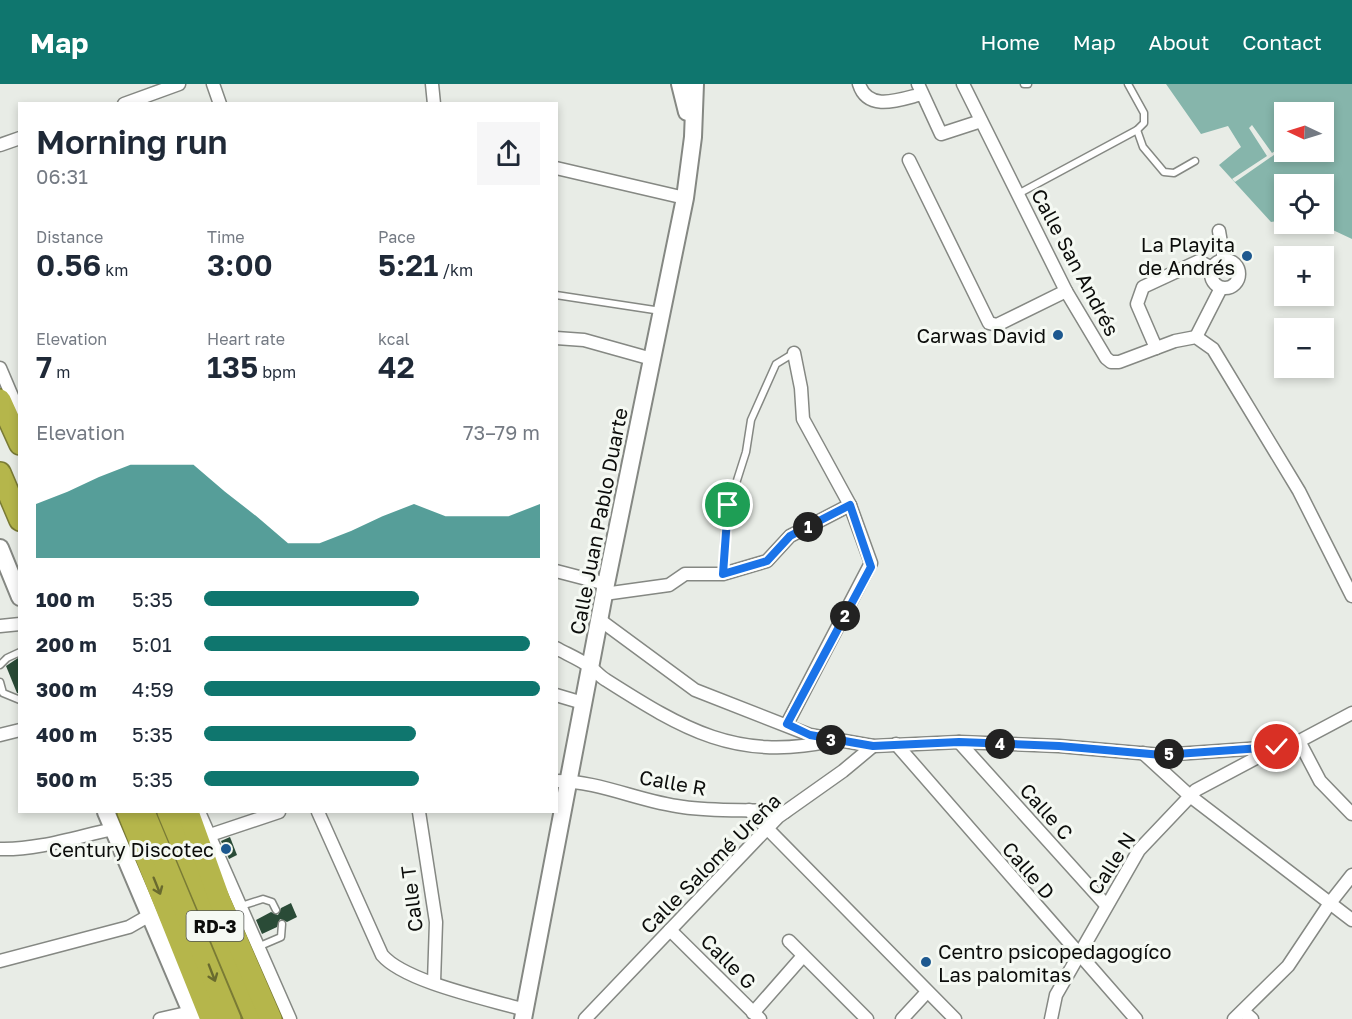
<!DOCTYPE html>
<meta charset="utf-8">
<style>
:root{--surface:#fff;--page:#f6f6f7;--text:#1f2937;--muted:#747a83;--accent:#0f766e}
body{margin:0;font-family:"Golos Text",sans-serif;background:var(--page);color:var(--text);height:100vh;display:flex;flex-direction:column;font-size:22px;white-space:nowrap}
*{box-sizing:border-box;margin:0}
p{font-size:20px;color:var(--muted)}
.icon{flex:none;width:33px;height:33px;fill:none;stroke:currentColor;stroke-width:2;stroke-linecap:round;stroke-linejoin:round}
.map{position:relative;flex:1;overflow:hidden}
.panel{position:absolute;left:18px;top:18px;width:540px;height:711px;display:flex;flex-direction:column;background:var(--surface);border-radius:0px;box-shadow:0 3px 9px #0003}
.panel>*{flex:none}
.needle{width:39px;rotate:274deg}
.buttons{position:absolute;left:1274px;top:18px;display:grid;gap:12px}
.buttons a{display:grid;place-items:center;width:60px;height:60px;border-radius:0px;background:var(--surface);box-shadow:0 3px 9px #0003;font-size:30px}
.pin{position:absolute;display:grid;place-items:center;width:51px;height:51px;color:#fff;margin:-26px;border:3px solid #fff;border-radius:50%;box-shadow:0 2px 6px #0007}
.km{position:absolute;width:30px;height:30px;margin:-15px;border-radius:50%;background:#222;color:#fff;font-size:16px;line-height:30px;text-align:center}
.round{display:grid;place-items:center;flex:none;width:63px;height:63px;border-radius:0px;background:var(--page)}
.head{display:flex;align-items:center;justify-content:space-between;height:102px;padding:0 18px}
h1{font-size:33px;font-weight:600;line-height:45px}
.figures{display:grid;grid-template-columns:repeat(3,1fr);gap:9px;height:102px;padding:6px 18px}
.figures div{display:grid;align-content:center}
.figures b{font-size:30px;font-weight:600}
.figures small{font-size:16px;font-weight:400}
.figures p{font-size:16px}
.chart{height:168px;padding:12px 18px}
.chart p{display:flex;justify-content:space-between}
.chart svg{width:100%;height:108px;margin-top:6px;fill:var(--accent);opacity:.7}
ul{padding:0 18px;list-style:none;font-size:20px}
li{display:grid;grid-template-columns:96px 72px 1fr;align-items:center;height:45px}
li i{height:15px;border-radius:8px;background:var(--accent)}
header{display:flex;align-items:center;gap:36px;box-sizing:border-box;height:84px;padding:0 30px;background:var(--accent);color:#fff}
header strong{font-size:28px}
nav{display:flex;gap:33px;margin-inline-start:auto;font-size:21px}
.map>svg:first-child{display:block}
</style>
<header>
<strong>Map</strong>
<nav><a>Home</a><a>Map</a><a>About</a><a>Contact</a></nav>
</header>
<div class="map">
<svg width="1352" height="935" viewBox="0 0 1352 935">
<rect width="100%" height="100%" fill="#e8ece6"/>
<path fill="#86b5ab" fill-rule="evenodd" d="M1166 0H1352V155L1320 140H1323V100H1284V136L1271 138 1219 81 1241 63 1228 42 1201 50ZM1284 28H1323V68H1284Z"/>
<path fill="#e8ece6" d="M1252 41 1272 69 1284 61V64L1235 98 1232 95 1267 72 1249 44Z"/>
<g fill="#2a4b37">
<path d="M18 574 20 577V610L17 609 6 582Z"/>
<path d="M230 753 237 771 229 775 221 757Z"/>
<path d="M291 819 297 833 287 838 280 835 277 843 262 850 256 836 271 828 278 831 281 824Z"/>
</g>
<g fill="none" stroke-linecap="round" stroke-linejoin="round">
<g stroke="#858883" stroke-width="9">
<g id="lane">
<path d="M1024 0H1028"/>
<path d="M1137 46 1143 63 1164 88 1174 89 1195 77"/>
<path d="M1018 110 1137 46 1144 39V29L1128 0"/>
<path d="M556 211 661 227"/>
<path d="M723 490 725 434 746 368 751 336 776 280 794 269"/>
<path d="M0 581 7 574 20 568"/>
<path d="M0 598 3 609 20 616"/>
<path d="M241 822 263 815 272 818 276 826"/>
<path d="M260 862 281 853 282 840"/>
</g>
</g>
<g stroke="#858883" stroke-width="15">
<g id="street">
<path d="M213 0 220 20"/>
<path d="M432 0 434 20"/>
<path d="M859 0C868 29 901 15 922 10"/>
<path d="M918 0 941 50 981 37"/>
<path d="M963 0 1066 207 1106 274 1111 278H1119L1175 257 1196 253 1213 265 1299 407 1352 512"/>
<path d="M124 20 179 0"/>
<path d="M0 61 20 54"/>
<path d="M909 76 989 239 997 241 1066 207"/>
<path d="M556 84 685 114"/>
<path d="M1219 147 1224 176"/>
<circle cx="1225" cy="190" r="14"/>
<path d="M1196 253 1221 204"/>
<path d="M556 254 584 256 652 275"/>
<path d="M1156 264 1137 220 1143 203 1199 177 1212 184"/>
<path d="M0 284 20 331"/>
<path d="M556 487 606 500"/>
<path d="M604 510 669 501 685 490H723L767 477 790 452 850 421"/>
<path d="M600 536 695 606 810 651 873 662 959 658 1059 662 1162 671 1290 662 1352 629"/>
<path d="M0 542 20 540"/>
<path d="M556 564C567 570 579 575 589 582 595 586 599 592 606 596 683 645 737 678 831 657"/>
<path d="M556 611 583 619"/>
<path d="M787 640 871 479 850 421 803 335 801 304 794 269"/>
<path d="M0 651 20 646"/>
<path d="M1299 657 1320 697 1352 730"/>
<path d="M959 658 1106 821"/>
<path d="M896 660 1136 935"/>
<path d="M1143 669 1190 712 1352 836"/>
<path d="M556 697C600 697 640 718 683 723 717 728 751 725 785 728"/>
<path d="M749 726 955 935"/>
<path d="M199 728 290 935"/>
<path d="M318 728 382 871C405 898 488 915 525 926"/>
<path d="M419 728 436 838 434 898"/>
<path d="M210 751 279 728"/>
<path d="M0 765C38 766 76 753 113 745"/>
<path d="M670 846 760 935"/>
<path d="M789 857 867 935"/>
<path d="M0 877 129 843 150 831"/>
<path d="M1243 927 1252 935"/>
<path d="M753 929 803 872"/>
<path d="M160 935 191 928"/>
<path d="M585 935 778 733 843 687 873 662"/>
<path d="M902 935 927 908"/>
<path d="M1051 935 1056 911 1139 766 1196 706 1273 665"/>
<path d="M1234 935 1288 882 1330 819 1352 791"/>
</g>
</g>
<g stroke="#858883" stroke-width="20">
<g id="secondary">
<path d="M680 0 687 28"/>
<path d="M0 464 20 513"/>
<path d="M106 728 194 935"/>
<path d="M523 935 606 500 685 114 693 53 695 0"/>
</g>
</g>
<g stroke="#7a7b35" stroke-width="24">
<g id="highway">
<path d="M0 316 20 360"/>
<path d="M0 389 20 436"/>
<path d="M128 728 211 935"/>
<path d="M144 728 230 935"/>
<path d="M168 728 255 935"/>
<path d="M188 728 220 817 271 935"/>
</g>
</g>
<use href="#lane" stroke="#fff" stroke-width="6"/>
<use href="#street" stroke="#fff" stroke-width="12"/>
<use href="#secondary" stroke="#fff" stroke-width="16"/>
<use href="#highway" stroke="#b5b64b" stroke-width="21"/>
</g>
<defs><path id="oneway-shaft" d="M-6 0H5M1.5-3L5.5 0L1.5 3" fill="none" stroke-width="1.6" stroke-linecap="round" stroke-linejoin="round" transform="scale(1.5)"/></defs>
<g stroke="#696a2e">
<use href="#oneway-shaft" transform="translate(157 802) rotate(68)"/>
<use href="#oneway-shaft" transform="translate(212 889) rotate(69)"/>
</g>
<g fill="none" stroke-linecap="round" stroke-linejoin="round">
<g stroke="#fff" stroke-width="12">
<path id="route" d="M728 421 723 490 767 477 790 452 850 421 871 483 787 640 810 651 873 662 959 658 1059 662 1162 671 1277 663"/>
</g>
<use href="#route" stroke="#1a73e8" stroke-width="8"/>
</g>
<g fill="#1d588f" stroke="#f5f9f3" stroke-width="2">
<circle cx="1247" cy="172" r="6"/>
<circle cx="1058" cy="251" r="6"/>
<circle cx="226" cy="765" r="6"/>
<circle cx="926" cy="878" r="6"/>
</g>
<g text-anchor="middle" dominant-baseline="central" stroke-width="6" stroke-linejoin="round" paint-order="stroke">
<rect fill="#f5f9f3" stroke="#525451" stroke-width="1.5" x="186.5" y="827" width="57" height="30" rx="4.5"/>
<g font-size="18" font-weight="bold" fill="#0c0d0b">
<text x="215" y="842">RD-3</text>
</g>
<g font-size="20" fill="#0c0d0b" stroke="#f5f9f3" text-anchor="end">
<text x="1235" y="160">La Playita<tspan x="1235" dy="23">de Andrés</tspan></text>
<text x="1046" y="251">Carwas David</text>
<text x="214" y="765">Century Discotec</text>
<text x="938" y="867" text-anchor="start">Centro psicopedagogíco<tspan x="938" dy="23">Las palomitas</tspan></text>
</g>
<g font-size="20" fill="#0c0d0b" stroke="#f5f9f3">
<text transform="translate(1076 178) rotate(62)">Calle San Andrés</text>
<text transform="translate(598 437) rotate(-79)">Calle Juan Pablo Duarte</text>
<text transform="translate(673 698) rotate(10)">Calle R</text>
<text transform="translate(1047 727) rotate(48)">Calle C</text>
<text transform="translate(710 779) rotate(-45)">Calle Salomé Ureña</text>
<text transform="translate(1111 779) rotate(-57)">Calle N</text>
<text transform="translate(1029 786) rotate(49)">Calle D</text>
<text transform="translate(411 815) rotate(-97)">Calle T</text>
<text transform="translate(729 877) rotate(45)">Calle G</text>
</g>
</g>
</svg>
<div class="buttons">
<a><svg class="needle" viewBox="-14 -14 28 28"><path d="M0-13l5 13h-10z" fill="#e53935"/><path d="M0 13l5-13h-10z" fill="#747a83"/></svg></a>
<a><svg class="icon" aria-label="locate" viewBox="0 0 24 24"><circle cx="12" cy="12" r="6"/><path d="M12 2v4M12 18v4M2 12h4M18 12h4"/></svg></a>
<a>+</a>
<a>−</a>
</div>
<div class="pin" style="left:728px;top:421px;background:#1e9e55"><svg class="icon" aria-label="arrive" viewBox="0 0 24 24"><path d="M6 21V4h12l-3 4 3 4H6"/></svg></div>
<div class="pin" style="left:1277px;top:663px;background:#d93025"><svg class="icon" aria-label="check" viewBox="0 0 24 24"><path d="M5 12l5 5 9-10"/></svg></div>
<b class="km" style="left:808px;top:443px">1</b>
<b class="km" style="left:845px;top:532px">2</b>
<b class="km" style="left:831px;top:656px">3</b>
<b class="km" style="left:1000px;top:660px">4</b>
<b class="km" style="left:1169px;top:670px">5</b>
<section class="panel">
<div class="head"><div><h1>Morning run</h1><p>06:31</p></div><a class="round"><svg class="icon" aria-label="share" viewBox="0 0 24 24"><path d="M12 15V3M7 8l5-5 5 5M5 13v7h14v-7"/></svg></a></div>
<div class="figures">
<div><p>Distance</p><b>0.56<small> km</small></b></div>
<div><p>Time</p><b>3:00</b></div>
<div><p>Pace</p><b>5:21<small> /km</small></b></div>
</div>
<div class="figures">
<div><p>Elevation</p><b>7<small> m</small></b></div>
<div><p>Heart rate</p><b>135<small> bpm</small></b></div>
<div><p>kcal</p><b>42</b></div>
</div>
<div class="chart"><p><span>Elevation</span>73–79 m</p>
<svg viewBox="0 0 160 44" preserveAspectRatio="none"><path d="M0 44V22L10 17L20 11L30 6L40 6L50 6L60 17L70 27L80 38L90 38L100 33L110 27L120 22L130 27L140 27L150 27L160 22V44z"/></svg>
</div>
<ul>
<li><b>100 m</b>5:35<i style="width:64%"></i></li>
<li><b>200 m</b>5:01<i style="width:97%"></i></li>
<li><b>300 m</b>4:59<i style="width:100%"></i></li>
<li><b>400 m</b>5:35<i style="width:63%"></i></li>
<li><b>500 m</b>5:35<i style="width:64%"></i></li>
</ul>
</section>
</div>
